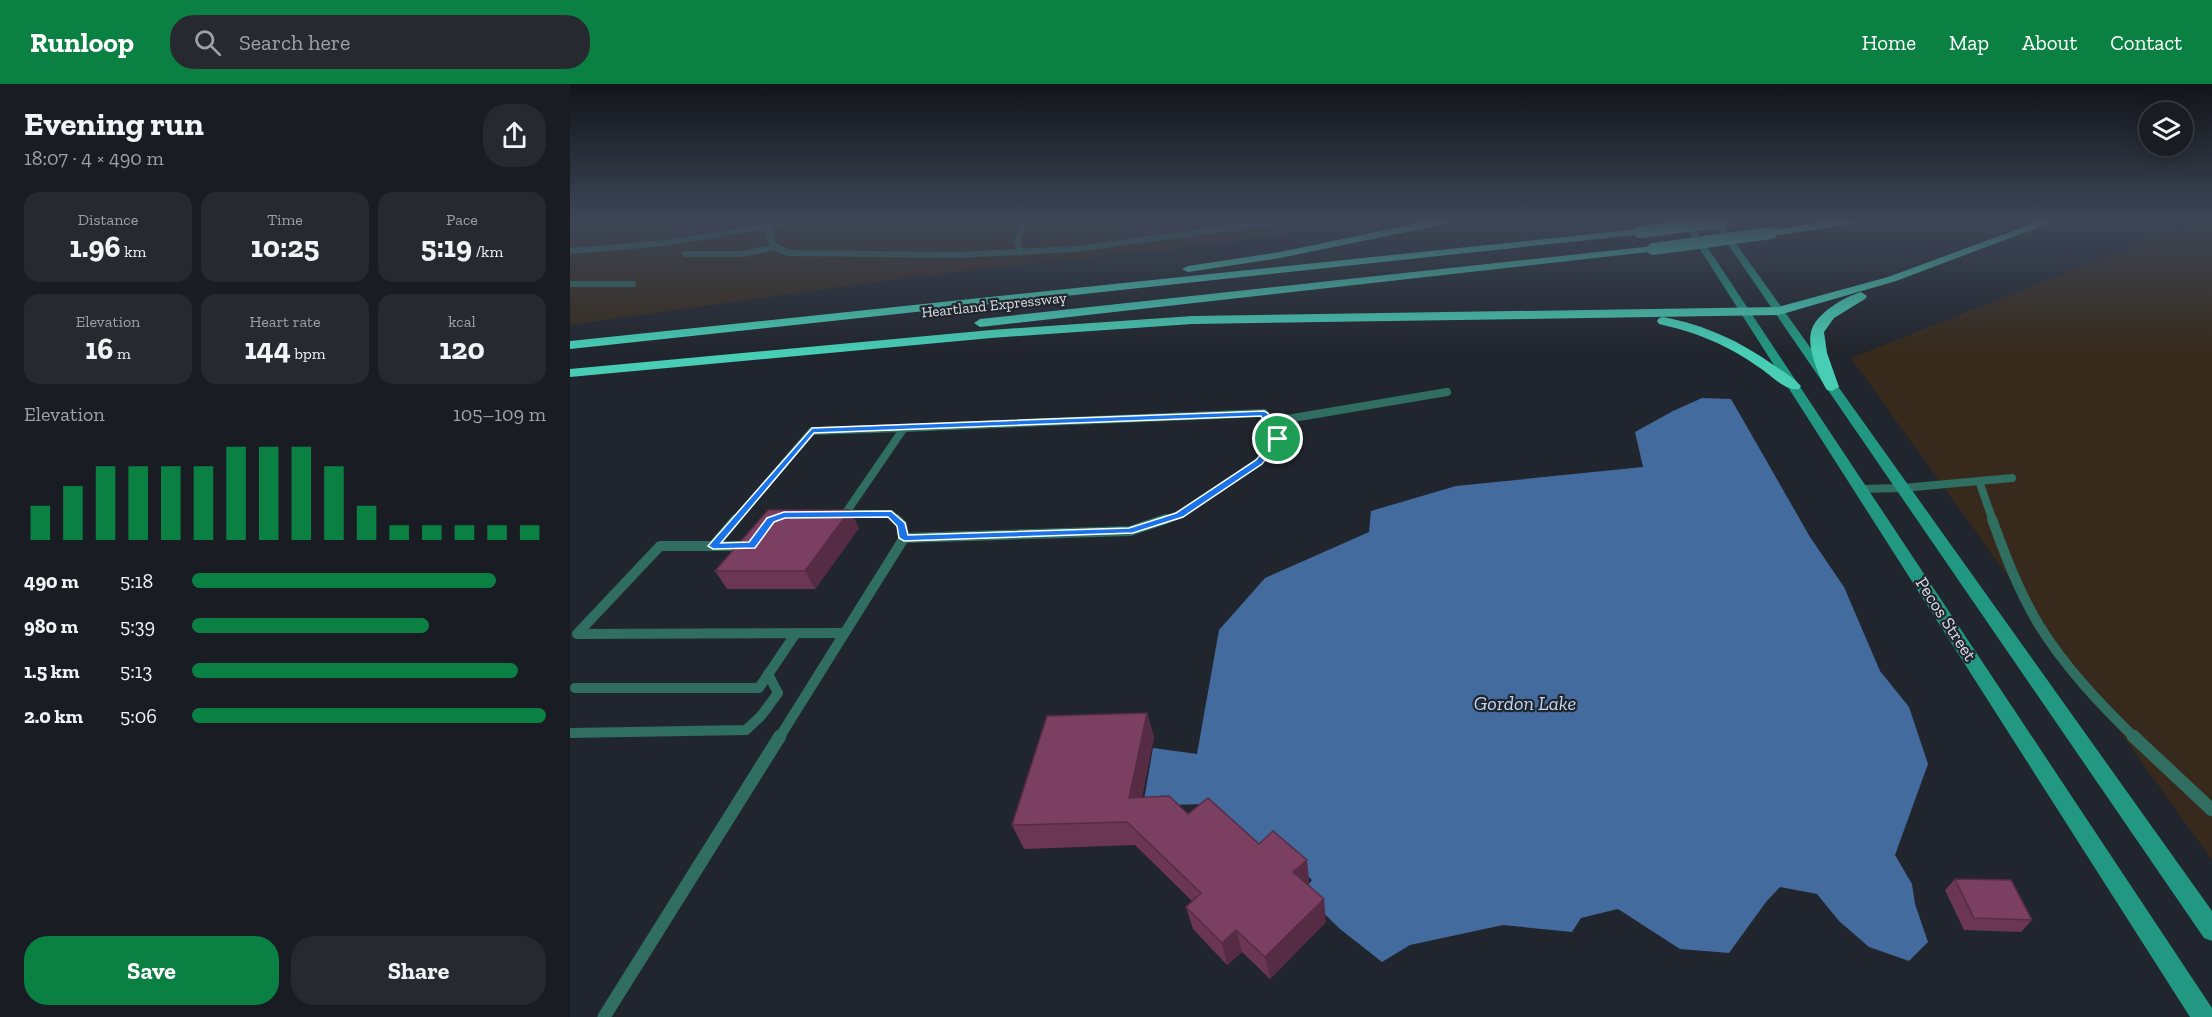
<!DOCTYPE html>
<meta charset="utf-8">
<style>
:root{--surface:#191c22;--page:#26292f;--text:#f1f3f6;--muted:#9fa1a5;--line:#373a40;--accent:#0b8043}
body{margin:0;font-family:"Zilla Slab",serif;background:var(--page);color:var(--text);height:100vh;display:flex;flex-direction:column;font-size:22px;white-space:nowrap}
*{box-sizing:border-box;margin:0}
p{font-size:20px;color:var(--muted)}
.icon{flex:none;width:33px;height:33px;fill:none;stroke:currentColor;stroke-width:2;stroke-linecap:round;stroke-linejoin:round}
.map{position:relative;flex:1;overflow:hidden}
.drawer{display:flex;flex-direction:column;background:var(--surface);width:570px}
.drawer>*{flex:none}
.fabs{position:absolute;left:1569px;top:18px;display:grid;gap:12px}
.fabs a{display:grid;place-items:center;width:54px;height:54px;border-radius:50%;background:var(--surface);box-shadow:0 3px 15px #0003,0 0 0 2px var(--line);font-size:30px}
.pin{position:absolute;display:grid;place-items:center;width:51px;height:51px;color:#fff;margin:-26px;border:3px solid #fff;border-radius:50%;box-shadow:0 2px 6px #0007}
.round{display:grid;place-items:center;flex:none;width:63px;height:63px;border-radius:24px;background:var(--page)}
.headline{display:flex;align-items:center;justify-content:space-between;height:102px;padding:0 24px}
h1{font-size:33px;font-weight:700;line-height:45px}
.figures{display:grid;grid-template-columns:repeat(3,1fr);gap:9px;height:102px;padding:6px 24px}
.figures div{display:grid;align-content:center;border-radius:15px;background:var(--page);text-align:center}
.figures b{font-size:30px;font-weight:700}
.figures small{font-size:16px;font-weight:400}
.figures p{font-size:16px}
.chart{height:168px;padding:12px 24px}
.chart p{display:flex;justify-content:space-between}
.chart svg{width:100%;height:108px;margin-top:6px;stroke:var(--accent);stroke-width:6}
.button{display:flex;gap:12px;margin-top:auto;padding:12px 24px}
.button a{flex:1;height:69px;border-radius:24px;background:var(--accent);color:#fff;font-size:24px;font-weight:700;line-height:69px;text-align:center}
.button a+a{background:var(--page);color:var(--text)}
ul{padding:0 24px;list-style:none;font-size:20px}
li{display:grid;grid-template-columns:96px 72px 1fr;align-items:center;height:45px}
li i{height:15px;border-radius:8px;background:var(--accent)}
header{display:flex;align-items:center;gap:36px;box-sizing:border-box;height:84px;padding:0 30px;background:var(--accent);color:#fff}
header strong{font-size:28px}
nav{display:flex;gap:33px;margin-inline-start:auto;font-size:21px}
.search{width:420px;height:54px;background:var(--page);display:flex;align-items:center;gap:15px;box-sizing:border-box;padding:0 21px;border-radius:24px;color:var(--muted);font-size:22px}
main{display:flex;flex:1;min-height:0}
.map>svg:first-child{display:block}
</style>
<header>
<strong>Runloop</strong>
<div class="search"><svg class="icon" aria-label="search" viewBox="0 0 24 24"><circle cx="10" cy="10" r="6"/><path d="M15 15l6 6"/></svg>Search here</div>
<nav><a>Home</a><a>Map</a><a>About</a><a>Contact</a></nav>
</header>
<main>
<section class="drawer">
<div class="headline"><div><h1>Evening run</h1><p>18:07 · 4 × 490 m</p></div><a class="round"><svg class="icon" aria-label="share" viewBox="0 0 24 24"><path d="M12 15V3M7 8l5-5 5 5M5 13v7h14v-7"/></svg></a></div>
<div class="figures">
<div><p>Distance</p><b>1.96<small> km</small></b></div>
<div><p>Time</p><b>10:25</b></div>
<div><p>Pace</p><b>5:19<small> /km</small></b></div>
</div>
<div class="figures">
<div><p>Elevation</p><b>16<small> m</small></b></div>
<div><p>Heart rate</p><b>144<small> bpm</small></b></div>
<div><p>kcal</p><b>120</b></div>
</div>
<div class="chart"><p><span>Elevation</span>105–109 m</p>
<svg viewBox="0 0 160 44" preserveAspectRatio="none"><path d="M5 44V30M15 44V22M25 44V14M35 44V14M45 44V14M55 44V14M65 44V6M75 44V6M85 44V6M95 44V14M105 44V30M115 44V38M125 44V38M135 44V38M145 44V38M155 44V38"/></svg>
</div>
<ul>
<li><b>490 m</b>5:18<i style="width:86%"></i></li>
<li><b>980 m</b>5:39<i style="width:67%"></i></li>
<li><b>1.5 km</b>5:13<i style="width:92%"></i></li>
<li><b>2.0 km</b>5:06<i style="width:100%"></i></li>
</ul>
<div class="button"><a>Save</a><a>Share</a></div>
</section>
<div class="map">
<svg width="1642" height="933" viewBox="0 0 1642 933">
<rect width="100%" height="100%" fill="#21252d"/>
<g fill="#372a1c">
<path d="M0 137H788L646 160 347 192 0 241Z"/>
<path d="M1627 137H1642V776L1281 274Z"/>
</g>
<path fill="#436b9e" d="M1132 314 1161 315 1240 453 1274 503 1310 587 1339 623 1358 680 1325 771 1342 800 1345 820 1358 858 1339 877 1299 863 1269 837 1247 810 1210 803 1196 818 1159 869 1110 865 1048 825 1011 834 1002 848 933 841 840 861 812 878 770 845 732 808 742 796 710 766 697 774 634 720 573 722 583 664 627 670 649 546 695 494 799 448 801 427 886 402 1073 383 1065 348 1103 327Z"/>
<g fill="none" stroke-linecap="round" stroke-linejoin="round">
<g stroke="#2f6e61" stroke-width="6">
<path d="M451 169 447 159 454 137"/>
<path d="M115 170H173L205 163"/>
<path d="M0 200H63"/>
</g>
<g stroke="#2f6e61" stroke-width="8">
<path d="M699 338 877 308"/>
<path d="M1409 397 1423 437"/>
<path d="M1291 405 1333 404 1442 394"/>
<path d="M272 430H321L328 437"/>
<path d="M275 430 334 344 694 329 708 355 689 378 609 431 592 437"/>
<path d="M165 437 242 347 334 344"/>
</g>
<g stroke="#2f6e61" stroke-width="10">
<path d="M1422 435C1435 471 1449 508 1469 541 1495 583 1529 619 1565 654"/>
<path d="M334 454 560 447 596 435"/>
<path d="M143 462 166 435"/>
<path d="M179 462H90L7 550 274 549"/>
<path d="M5 604H189L226 549"/>
<path d="M0 649 176 646 191 632 208 609 198 590"/>
<path d="M209 654 334 454 332 441 326 435"/>
</g>
<g stroke="#2f6e61" stroke-width="13">
<path d="M1563 652 1642 726"/>
<path d="M34 933 210 652"/>
</g>
<path fill="#2f6e61" fill-rule="evenodd" d="M691 137H715L711 140 506 168 386 174 218 172C201 167 198 161 194 144L201 142 206 159 219 166 386 168 506 162Z"/>
<path fill="#2f6e61" fill-rule="evenodd" d="M219 137H241L96 162 0 170V164L96 156Z"/>
<g fill="#229782" fill-rule="evenodd">
<path d="M1112 137H1120L1642 924V933H1620Z"/>
<path d="M1142 137H1150L1642 827V857L1634 854Z"/>
</g>
<g fill="#47ceb4" fill-rule="evenodd">
<path d="M859 137H880L875 140 710 174 618 188 612 185 618 182 710 168Z"/>
<path d="M1259 137H1286L1281 140 1201 152 1196 149 1201 146Z"/>
<path d="M1470 137H1485L1326 197 1209 231 622 240 421 254 0 293V285L421 246 622 232 1208 223 1318 193Z"/>
<path d="M1070 145 1074 146V150L0 265V257Z"/>
<path d="M1083 162 1087 163V167L410 243 404 239 410 235Z"/>
<path d="M1291 208 1297 212 1295 215 1264 234 1254 248 1257 269 1269 303 1262 307 1257 306C1249 293 1237 264 1241 248 1245 230 1274 213 1291 208Z"/>
<path d="M1093 233C1135 241 1170 257 1205 282 1214 288 1224 294 1231 302L1229 305C1216 308 1201 291 1190 284 1156 260 1128 249 1089 240L1087 237 1089 234Z"/>
</g>
<g stroke="#47ceb4" stroke-width="12">
<path d="M1070 148 1156 137"/>
<path d="M1083 165 1201 149"/>
</g>
</g>
<g fill="#6a3654">
<path d="M289 444 245 505H157L145 487Z"/>
<path d="M577 629 584 653 572 713 618 730 689 760 737 776 739 799 737 800 756 838 700 895 672 868 657 881 623 845 616 823 622 817 565 761 454 765 442 741Z"/>
<path d="M1385 795 1462 836 1451 848 1394 846 1375 806Z"/>
</g>
<g fill="#562c45">
<path d="M280 426 289 444 245 505 235 487Z"/>
<path d="M577 629 584 653 567 737 559 714Z"/>
<path d="M737 776 739 799 726 811 723 788Z"/>
<path d="M754 815 756 838 700 895 695 873Z"/>
<path d="M666 846 672 868 657 881 652 859Z"/>
</g>
<g fill="#7b3f62" stroke="#562c45" stroke-width="1.5">
<path d="M198 426H280L235 487H145Z"/>
<path d="M577 629 559 714 599 712 618 730 638 714 689 760 703 747 737 776 723 788 754 815 695 873 666 846 652 859 616 823 631 809 557 738 442 741 477 632Z"/>
<path d="M1385 795 1441 796 1462 836 1404 834Z"/>
</g>
<linearGradient id="sky" x2="0" y2="1"><stop stop-color="#121419"/><stop offset="0.51" stop-color="#3d4657"/><stop offset="1" stop-color="#3d4657" stop-opacity="0"/></linearGradient>
<rect width="1642" height="268" fill="url(#sky)"/>
<path fill="#1a73e8" stroke="#fff" stroke-width="1.5" fill-rule="evenodd" d="M694 327 698 329 712 355 692 380 613 433 563 449 334 457 329 454 327 442 318 433 215 434 204 438 185 464 143 465 138 462 242 344ZM691 332 704 354 686 376 606 429 559 444 338 451 335 439 321 427 214 428 197 434 179 458 151 459 244 349Z"/>
<g text-anchor="middle" dominant-baseline="central" stroke-width="4.5" stroke-linejoin="round" paint-order="stroke">
<g font-size="15" fill="#dbdfe4" stroke="#21252d">
<text transform="translate(424 221) rotate(-6)">Heartland Expressway</text>
</g>
<g font-size="18" fill="#dbdfe4" stroke="#21252d">
<text transform="translate(1376 535) rotate(57)">Pecos Street</text>
</g>
<g font-size="20" font-style="italic" fill="#c1d9f7" stroke="#21252d">
<text x="955" y="619">Gordon Lake</text>
</g>
</g>
</svg>
<div class="fabs">
<a><svg class="icon" aria-label="layers" viewBox="0 0 24 24"><path d="M12 4l9 5-9 5-9-5zM3 14l9 5 9-5"/></svg></a>
</div>
<div class="pin" style="left:708px;top:355px;background:#1e9e55"><svg class="icon" aria-label="arrive" viewBox="0 0 24 24"><path d="M6 21V4h12l-3 4 3 4H6"/></svg></div>
</div>
</main>
